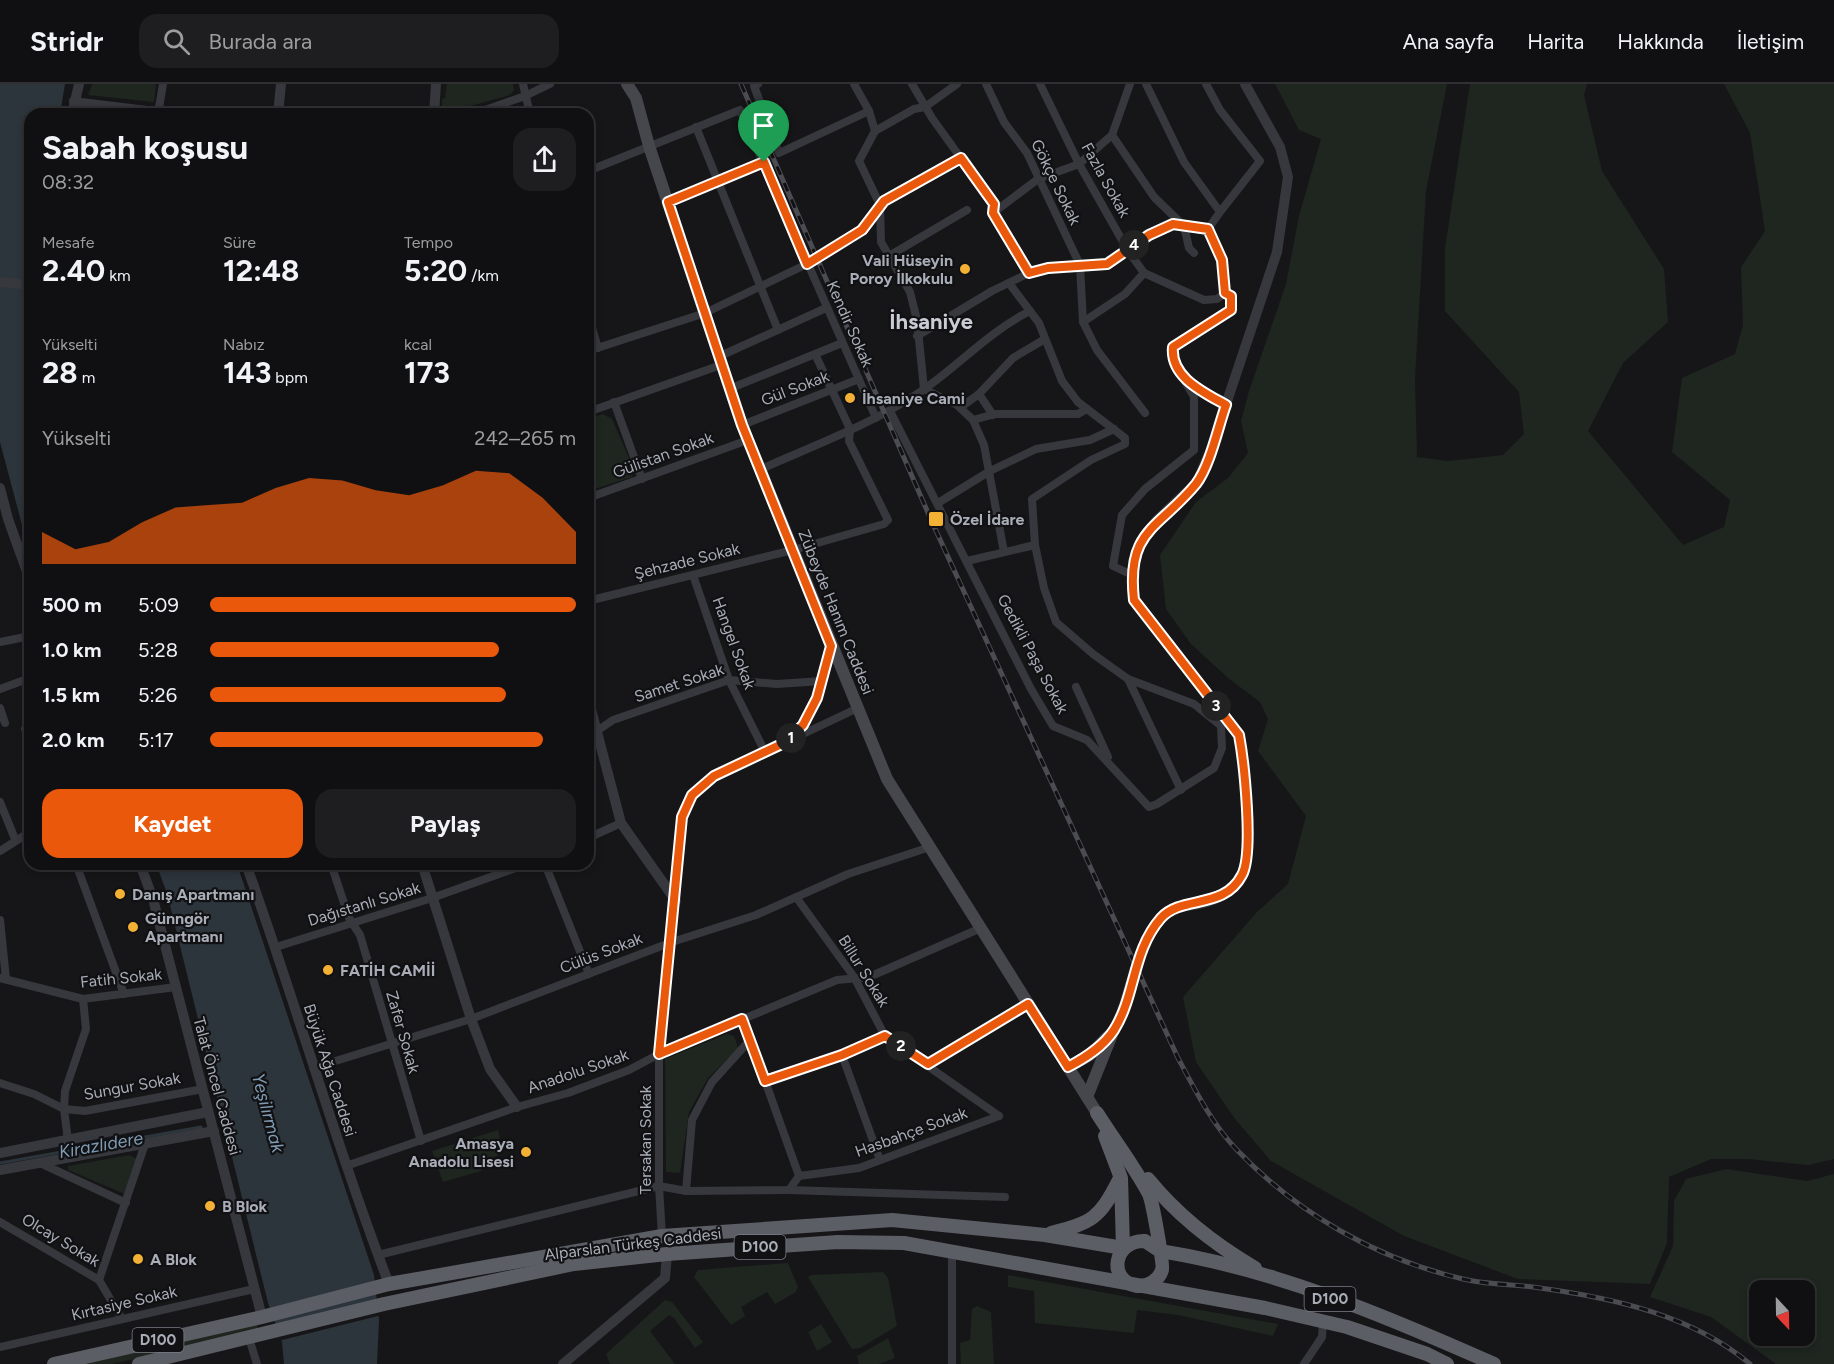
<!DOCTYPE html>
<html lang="tr">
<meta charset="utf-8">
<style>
:root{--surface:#101012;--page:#1e1e20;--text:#f1f3f6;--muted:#9c9d9f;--line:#303032;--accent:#ea580c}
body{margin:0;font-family:Figtree,sans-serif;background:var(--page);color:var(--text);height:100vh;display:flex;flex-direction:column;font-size:22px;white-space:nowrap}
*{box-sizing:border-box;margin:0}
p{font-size:20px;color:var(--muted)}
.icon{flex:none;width:33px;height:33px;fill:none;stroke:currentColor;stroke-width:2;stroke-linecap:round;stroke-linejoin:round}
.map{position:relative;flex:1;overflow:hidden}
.sheet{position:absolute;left:24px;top:24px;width:570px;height:762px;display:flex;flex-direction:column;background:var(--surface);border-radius:18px;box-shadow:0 3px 9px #0003,0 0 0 2px var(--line)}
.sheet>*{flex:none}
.needle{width:39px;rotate:158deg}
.tools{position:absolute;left:1749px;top:1196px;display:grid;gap:12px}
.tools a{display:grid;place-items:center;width:66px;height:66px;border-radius:12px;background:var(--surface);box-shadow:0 3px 9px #0003,0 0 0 2px var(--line);font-size:30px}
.pin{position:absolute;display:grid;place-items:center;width:51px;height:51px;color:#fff;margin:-62px -26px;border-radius:50% 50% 50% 0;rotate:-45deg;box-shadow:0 0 6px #0007}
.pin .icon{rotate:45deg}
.km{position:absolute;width:30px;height:30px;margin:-15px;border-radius:50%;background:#222;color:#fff;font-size:16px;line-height:30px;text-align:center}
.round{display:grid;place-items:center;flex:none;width:63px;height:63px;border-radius:18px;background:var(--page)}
.headline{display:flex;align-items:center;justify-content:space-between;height:102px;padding:0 18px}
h1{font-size:33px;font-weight:700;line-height:45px}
.figures{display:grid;grid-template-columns:repeat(3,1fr);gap:9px;height:102px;padding:6px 18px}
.figures div{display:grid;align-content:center}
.figures b{font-size:30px;font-weight:700}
.figures small{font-size:16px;font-weight:400}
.figures p{font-size:16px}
.chart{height:168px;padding:12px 18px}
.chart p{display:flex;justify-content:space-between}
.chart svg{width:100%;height:108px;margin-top:6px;fill:var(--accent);opacity:.7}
.cta{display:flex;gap:12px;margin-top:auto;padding:12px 18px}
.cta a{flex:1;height:69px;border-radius:18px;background:var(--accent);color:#fff;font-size:24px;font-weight:700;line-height:69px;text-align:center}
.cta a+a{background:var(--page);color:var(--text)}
ul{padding:0 18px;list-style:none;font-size:20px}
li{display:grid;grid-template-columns:96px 72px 1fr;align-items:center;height:45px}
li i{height:15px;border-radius:8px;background:var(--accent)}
header{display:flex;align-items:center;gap:36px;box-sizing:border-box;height:84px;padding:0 30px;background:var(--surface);border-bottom:2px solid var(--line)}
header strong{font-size:28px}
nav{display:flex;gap:33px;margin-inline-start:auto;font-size:21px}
.search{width:420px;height:54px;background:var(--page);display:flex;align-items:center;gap:15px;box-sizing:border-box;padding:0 21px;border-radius:18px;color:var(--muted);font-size:22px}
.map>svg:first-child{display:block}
</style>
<header>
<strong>Stridr</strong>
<div class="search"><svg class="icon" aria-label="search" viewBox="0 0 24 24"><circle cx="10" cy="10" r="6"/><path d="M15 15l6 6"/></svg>Burada ara</div>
<nav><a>Ana sayfa</a><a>Harita</a><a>Hakkında</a><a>İletişim</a></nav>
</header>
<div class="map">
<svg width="1834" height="1280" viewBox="0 0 1834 1280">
<rect width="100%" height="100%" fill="#161618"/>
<g fill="#1e261f" fill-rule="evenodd">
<path d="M92 0H156L154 18 88 11Z"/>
<path d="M447 0H513L514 6 510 11 442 30V15L445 14Z"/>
<path d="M1275 0H1447L1426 107 1415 294 1417 373 1449 377 1503 371 1524 350 1519 308 1445 227V164L1470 0H1587L1584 11 1602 87 1664 185 1668 238 1623 279 1588 347 1683 461 1724 443 1730 416 1672 368 1682 294 1735 270 1743 241 1741 183 1765 147 1750 49 1724 0H1834V1075L1809 1081 1748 1075H1711L1669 1093 1667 1159 1650 1200 1518 1195 1404 1152 1271 1077 1235 1035 1196 978 1183 913 1257 828 1288 800 1306 732 1258 667 1268 635 1260 618 1228 594 1191 560 1166 525 1160 471 1196 418 1228 394 1248 369 1241 337 1249 307 1286 200 1299 132 1321 55 1299 46Z"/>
<path d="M602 330 612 335 633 383 632 393 588 407V336Z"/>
<path d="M727 950 734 952 738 964 708 994 689 1028 680 1089 666 1088 665 975Z"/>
<path d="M498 1046 503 1068 484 1079 481 1087 443 1098 432 1067Z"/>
<path d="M129 1071 137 1075 125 1110 68 1086V1082Z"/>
<path d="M1726 1085 1807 1097 1834 1090V1280H1776L1711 1233 1650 1213 1673 1162 1674 1117 1686 1095ZM1760 1206H1804V1251H1760Z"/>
<path d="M788 1179 798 1203 796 1208 775 1220 767 1208 741 1223 745 1232 731 1241 694 1193 698 1186Z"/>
<path d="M883 1188 888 1194 897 1242 860 1264 852 1265 808 1193 812 1191Z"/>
<path d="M1008 1191 1278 1240 1273 1252 1178 1231 1137 1226 1134 1249 1035 1239 1034 1207 1008 1203Z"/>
<path d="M665 1216 672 1218 703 1258 695 1264 674 1234 669 1231 650 1247 675 1280H610L606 1270Z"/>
<path d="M977 1222 991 1228 994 1280H961L960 1259 970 1256 972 1225Z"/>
<path d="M257 1240 258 1247 112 1280H84Z"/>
<path d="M821 1240 832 1258 817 1267 808 1248Z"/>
<path d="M888 1254 895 1274 879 1280H859L857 1272Z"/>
</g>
<g fill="#2c353c">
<path d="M0 0H65L60 30H30V471L0 358Z"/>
<path d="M156 780H237L374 1191 379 1236 377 1280H284L282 1258 268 1219 167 809Z"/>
</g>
<path fill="#161618" d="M380 1215 382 1231 278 1257 273 1242Z"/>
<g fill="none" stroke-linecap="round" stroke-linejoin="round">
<path stroke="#2c353c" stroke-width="3" d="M0 1079 201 1043"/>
<g stroke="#37383d" stroke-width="8">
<path d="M523 0 530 30"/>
<path d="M758 0 754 2 779 69 869 27"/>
<path d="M854 0 869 27 875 47 859 77 880 121 881 158 910 208 917 236 924 305"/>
<path d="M912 0 932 34 994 120 993 129 1029 189"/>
<path d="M986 0 1004 38 1027 69 1080 181 1083 238 1097 266 1145 329"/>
<path d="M1040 0 1079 80 1127 165 1144 189 1204 216 1217 215 1225 209"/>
<path d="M1206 0 1220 26 1260 77 1220 128"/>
<path d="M73 17 180 30"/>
<path d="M158 30 163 0"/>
<path d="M474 30 525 12 550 0"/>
<path d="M696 43 778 246"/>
<path d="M875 47 914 25 925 23 957 0"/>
<path d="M1112 51 1154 113 1184 142 1189 164 1194 169"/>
<path d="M588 87 740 26 876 334"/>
<path d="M668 118 764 78"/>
<path d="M993 129 1038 95 1079 80 1112 51 1130 0"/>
<path d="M889 172 967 126"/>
<path d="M1009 199 1039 239 1062 297 1078 318 1125 354V360L1091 376 1032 415 1035 461 1044 504 1056 538 1093 570 1128 595 1181 706"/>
<path d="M588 231 598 264"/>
<path d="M1083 238 1125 210 1144 189"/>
<path d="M917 252 992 207 1029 189 1048 184 1107 180 1149 151 1173 140 1208 145"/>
<path d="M588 267 705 229 807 180 862 146 884 117 961 74"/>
<path d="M718 273 826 224"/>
<path d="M729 305 842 259"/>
<path d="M924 305 957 321 973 336 995 330H1078L1087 325"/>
<path d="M979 310 993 331"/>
<path d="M614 318 642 395"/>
<path d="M961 323 979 310 1013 274 1045 255"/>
<path d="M890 327 1031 605 1053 642 1087 656 1149 723 1157 720 1214 684 1222 664 1221 642 1194 620 1128 595"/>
<path d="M588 328 721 281"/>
<path d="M973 336 984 361 1004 468"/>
<path d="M742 341 859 295"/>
<path d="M761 385C815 361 873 340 923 306 959 281 990 247 1030 227"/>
<path d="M588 414 748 356"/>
<path d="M938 419 990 387 1036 365 1090 356 1114 345"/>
<path d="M967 477 1035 461"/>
<path d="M693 491 729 596 765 668"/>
<path d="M1132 491 1113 482 1122 431 1145 405 1194 366V313L1172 275 1173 263 1231 226V212L1225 209 1222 176 1214 163 1208 145 1220 128 1184 78 1146 0"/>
<path d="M588 517 793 466 884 440 888 436 849 357 850 345 815 270"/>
<path d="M0 558 30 552"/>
<path d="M1076 603 1108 673"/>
<path d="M0 605 30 594"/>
<path d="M0 624 5 639"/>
<path d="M25 645 30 659"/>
<path d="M588 653 613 636 729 596 777 600 822 597"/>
<path d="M791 653C816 628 822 595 831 562"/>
<path d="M0 718 15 755"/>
<path d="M588 754 621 739"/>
<path d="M0 767 30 748"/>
<path d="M76 780 124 910"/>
<path d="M331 780 349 834 360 851 421 1057"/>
<path d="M545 780 589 890"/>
<path d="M796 813 854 893 885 952 999 1032"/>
<path d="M0 836 6 895"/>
<path d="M276 863 432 814 527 780"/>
<path d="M0 894 83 915 176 903"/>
<path d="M743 935 799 1092"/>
<path d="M842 971 880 1076"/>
<path d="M928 980 1028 920"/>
<path d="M313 984 471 935 672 858 756 831 848 790 930 763"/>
<path d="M765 997 842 971 885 952"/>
<path d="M0 999 34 1010 64 1025 85 1027 203 1005"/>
<path d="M68 1057 64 1025 65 1007 86 945 83 915"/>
<path d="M40 1079 126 1119"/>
<path d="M346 1082 517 1023 568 1009 629 986 659 970 837 896 869 893 981 844"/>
<path d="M789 1106 1005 1113"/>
<path d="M686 1107 692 1036 712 998 750 956"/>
<path d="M0 1138 99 1196 122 1235"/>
<path d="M662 1152 659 1102V970L682 733 692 711 714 692 858 624"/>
<path d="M952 1167V1280"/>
<path d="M378 1171 659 1102 686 1107 789 1106 799 1092 859 1084 999 1032"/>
<path d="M99 1196 145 1060"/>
<path d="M249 1254 257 1280"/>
<path d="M0 1263 254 1205"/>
<path d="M1304 1280 1322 1253 1323 1238"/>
</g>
<g stroke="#37383d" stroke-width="10">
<path d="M72 30 79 0"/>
<path d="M278 30 281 0"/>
<path d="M434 30 436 0"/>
<path d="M0 198 30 201"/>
<path d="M1178 287 1197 304 1226 321"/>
<path d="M0 404 8 435 30 496"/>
<path d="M588 614 621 739 676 817"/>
<path d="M140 780 153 815 262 1233"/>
<path d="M246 780C296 919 336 1062 389 1200"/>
<path d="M422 780 471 935 490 985 517 1023"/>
<path d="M1113 948C1132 912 1132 868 1160 835 1174 819 1191 824 1210 817 1221 814 1236 802 1242 792 1254 772 1244 677 1239 651L1134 516 1132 491 1140 459 1157 436 1197 398 1211 365 1277 168 1288 93 1280 63 1245 0"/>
<path d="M0 1069 208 1028"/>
<path d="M0 1086 214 1047"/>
<path d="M563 1280 665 1194 667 1170"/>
</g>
<g stroke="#45474d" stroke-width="12">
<path d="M627 0 636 14 649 62 742 341 887 695 1097 1029"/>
<path d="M1068 983 1090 971 1107 953"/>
<path d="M1087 1013 1113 948"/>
</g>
<g stroke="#5b5e65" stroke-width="14">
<path d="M1097 1029C1114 1056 1134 1082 1149 1110 1152 1116 1164 1181 1162 1186 1159 1196 1148 1203 1137 1202 1107 1197 1113 1156 1145 1157L1160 1167"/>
<path d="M1105 1052 1121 1094 1123 1164"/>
<path d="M1148 1095C1178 1132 1214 1160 1255 1184"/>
<path d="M1051 1149C1093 1138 1099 1135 1119 1096"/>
<path d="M1160 1167C1275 1185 1388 1233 1494 1280"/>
<path d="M54 1280 262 1233 389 1200 662 1152 892 1136 1045 1151 1123 1164"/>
<path d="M139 1280 384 1220 574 1180 667 1170 838 1158 904 1159 1265 1224 1347 1243 1427 1270 1447 1280"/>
</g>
<g stroke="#4a4c52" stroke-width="5">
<path id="rail" d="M741 0 932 438 1178 974C1195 1006 1212 1040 1237 1066 1298 1130 1377 1175 1463 1195 1488 1201 1514 1200 1540 1204 1613 1214 1692 1231 1750 1280"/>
</g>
<use href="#rail" stroke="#111113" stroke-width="3" stroke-dasharray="9" stroke-linecap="butt"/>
</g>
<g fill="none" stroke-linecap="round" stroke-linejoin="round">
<g stroke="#fff" stroke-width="12">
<path id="route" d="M961 74 994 120 993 129 1029 189 1048 184 1107 180 1149 151 1173 140 1208 145 1222 176 1225 209 1231 212V226L1173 263C1170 293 1203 308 1226 321 1218 343 1210 382 1196 400 1159 445 1126 445 1134 516L1239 651C1244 678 1254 769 1242 791 1224 826 1182 811 1161 834 1132 867 1136 911 1114 946 1103 963 1085 974 1068 983L1028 920 928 980 885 952 842 971 765 997 742 935 659 970 682 733 692 711 714 692 786 658 803 641 817 614 831 562 742 341 668 118 764 78 807 180 862 146 884 117Z"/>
</g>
<use href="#route" stroke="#ea580c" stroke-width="8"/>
</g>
<g fill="#f2b134" stroke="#111113" stroke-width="2">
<circle cx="965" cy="185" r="6"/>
<circle cx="850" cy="314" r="6"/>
<rect x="928" y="427" width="16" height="16" rx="3"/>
<circle cx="120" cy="810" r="6"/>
<circle cx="133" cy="843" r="6"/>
<circle cx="328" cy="886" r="6"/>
<circle cx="526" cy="1068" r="6"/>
<circle cx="210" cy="1122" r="6"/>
<circle cx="138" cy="1175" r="6"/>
</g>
<g text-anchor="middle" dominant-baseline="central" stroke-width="4.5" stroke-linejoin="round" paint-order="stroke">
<g fill="#111113" stroke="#7b7e86" stroke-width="1.5">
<rect x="734.5" y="1151" width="51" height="24" rx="4.5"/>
<rect x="1304.5" y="1203" width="51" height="24" rx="4.5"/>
<rect x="132.5" y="1244" width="51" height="24" rx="4.5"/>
</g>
<g font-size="15" font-weight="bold" fill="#a8adb8">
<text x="760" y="1163">D100</text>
<text x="1330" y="1215">D100</text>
<text x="158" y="1256">D100</text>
</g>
<g font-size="16" fill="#a8adb8" stroke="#111113">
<text transform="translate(1106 96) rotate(61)">Fazla Sokak</text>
<text transform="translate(1056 98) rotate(64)">Gökçe Sokak</text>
<text transform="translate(850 240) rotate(66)">Kendir Sokak</text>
<text transform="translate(795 304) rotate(-21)">Gül Sokak</text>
<text transform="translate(663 371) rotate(-20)">Gülistan Sokak</text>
<text transform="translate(687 477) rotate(-14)">Şehzade Sokak</text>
<text transform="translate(836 528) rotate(68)">Zübeyde Hanım Caddesi</text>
<text transform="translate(734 559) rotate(70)">Hangel Sokak</text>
<text transform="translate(1033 570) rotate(62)">Gedikli Paşa Sokak</text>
<text transform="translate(679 599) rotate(-18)">Samet Sokak</text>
<text transform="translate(364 820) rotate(-17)">Dağıstanlı Sokak</text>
<text transform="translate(601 869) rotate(-21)">Cülüs Sokak</text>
<text transform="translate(864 887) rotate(58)">Billur Sokak</text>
<text transform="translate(121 894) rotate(-6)">Fatih Sokak</text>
<text transform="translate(403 948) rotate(74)">Zafer Sokak</text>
<text transform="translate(330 986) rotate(72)">Büyük Ağa Caddesi</text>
<text transform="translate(578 987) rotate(-19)">Anadolu Sokak</text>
<text transform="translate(132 1002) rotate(-10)">Sungur Sokak</text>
<text transform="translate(217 1002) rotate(75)">Talat Öncel Caddesi</text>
<text transform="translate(911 1048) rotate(-20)">Hasbahçe Sokak</text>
<text transform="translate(645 1056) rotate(-90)">Tersakan Sokak</text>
<text transform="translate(61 1156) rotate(31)">Olcay Sokak</text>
<text transform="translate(633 1160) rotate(-7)">Alparslan Türkeş Caddesi</text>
<text transform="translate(124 1219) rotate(-13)">Kırtasiye Sokak</text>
</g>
<g font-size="16" font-weight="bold" fill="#a8adb8" stroke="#111113" text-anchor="start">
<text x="953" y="176" text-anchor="end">Vali Hüseyin<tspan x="953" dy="18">Poroy İlkokulu</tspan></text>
<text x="862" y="314">İhsaniye Cami</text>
<text x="950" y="435">Özel İdare</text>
<text x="132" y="810">Danış Apartmanı</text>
<text x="145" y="834">Günngör<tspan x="145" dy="18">Apartmanı</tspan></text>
<text x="340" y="886">FATİH CAMİİ</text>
<text x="514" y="1059" text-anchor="end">Amasya<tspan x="514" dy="18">Anadolu Lisesi</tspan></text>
<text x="222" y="1122">B Blok</text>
<text x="150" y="1175">A Blok</text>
</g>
<g font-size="18" font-style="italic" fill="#7f9bb3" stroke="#111113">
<text transform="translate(268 1029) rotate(75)">Yeşilırmak</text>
<text transform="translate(101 1061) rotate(-10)">Kirazlıdere</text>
</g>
<g font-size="22" font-weight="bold" fill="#c9ccd4" stroke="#111113">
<text x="931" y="237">İhsaniye</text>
</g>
</g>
</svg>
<div class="tools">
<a><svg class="needle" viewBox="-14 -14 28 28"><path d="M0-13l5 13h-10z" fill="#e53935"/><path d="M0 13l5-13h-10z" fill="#9c9d9f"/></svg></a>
</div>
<div class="pin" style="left:764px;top:78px;background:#1e9e55"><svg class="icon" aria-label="arrive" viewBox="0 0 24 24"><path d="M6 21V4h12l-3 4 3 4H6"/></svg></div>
<b class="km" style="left:791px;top:654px">1</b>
<b class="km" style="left:901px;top:962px">2</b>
<b class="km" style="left:1216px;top:622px">3</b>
<b class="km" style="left:1134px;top:161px">4</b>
<section class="sheet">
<div class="headline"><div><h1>Sabah koşusu</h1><p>08:32</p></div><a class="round"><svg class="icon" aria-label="share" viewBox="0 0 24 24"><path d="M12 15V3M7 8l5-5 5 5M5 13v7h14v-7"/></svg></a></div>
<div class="figures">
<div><p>Mesafe</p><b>2.40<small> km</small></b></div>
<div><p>Süre</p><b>12:48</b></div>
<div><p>Tempo</p><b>5:20<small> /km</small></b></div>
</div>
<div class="figures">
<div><p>Yükselti</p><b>28<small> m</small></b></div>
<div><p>Nabız</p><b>143<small> bpm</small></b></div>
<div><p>kcal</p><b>173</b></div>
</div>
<div class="chart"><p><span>Yükselti</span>242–265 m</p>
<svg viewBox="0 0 160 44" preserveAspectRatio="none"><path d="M0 44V31L10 38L20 35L30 27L40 21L50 20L60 19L70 13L80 9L90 10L100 14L110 16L120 12L130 6L140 7L150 17L160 31V44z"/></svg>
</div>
<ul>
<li><b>500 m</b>5:09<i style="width:100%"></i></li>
<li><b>1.0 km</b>5:28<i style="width:79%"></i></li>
<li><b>1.5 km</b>5:26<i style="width:81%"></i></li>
<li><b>2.0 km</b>5:17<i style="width:91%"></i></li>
</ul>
<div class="cta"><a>Kaydet</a><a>Paylaş</a></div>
</section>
</div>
